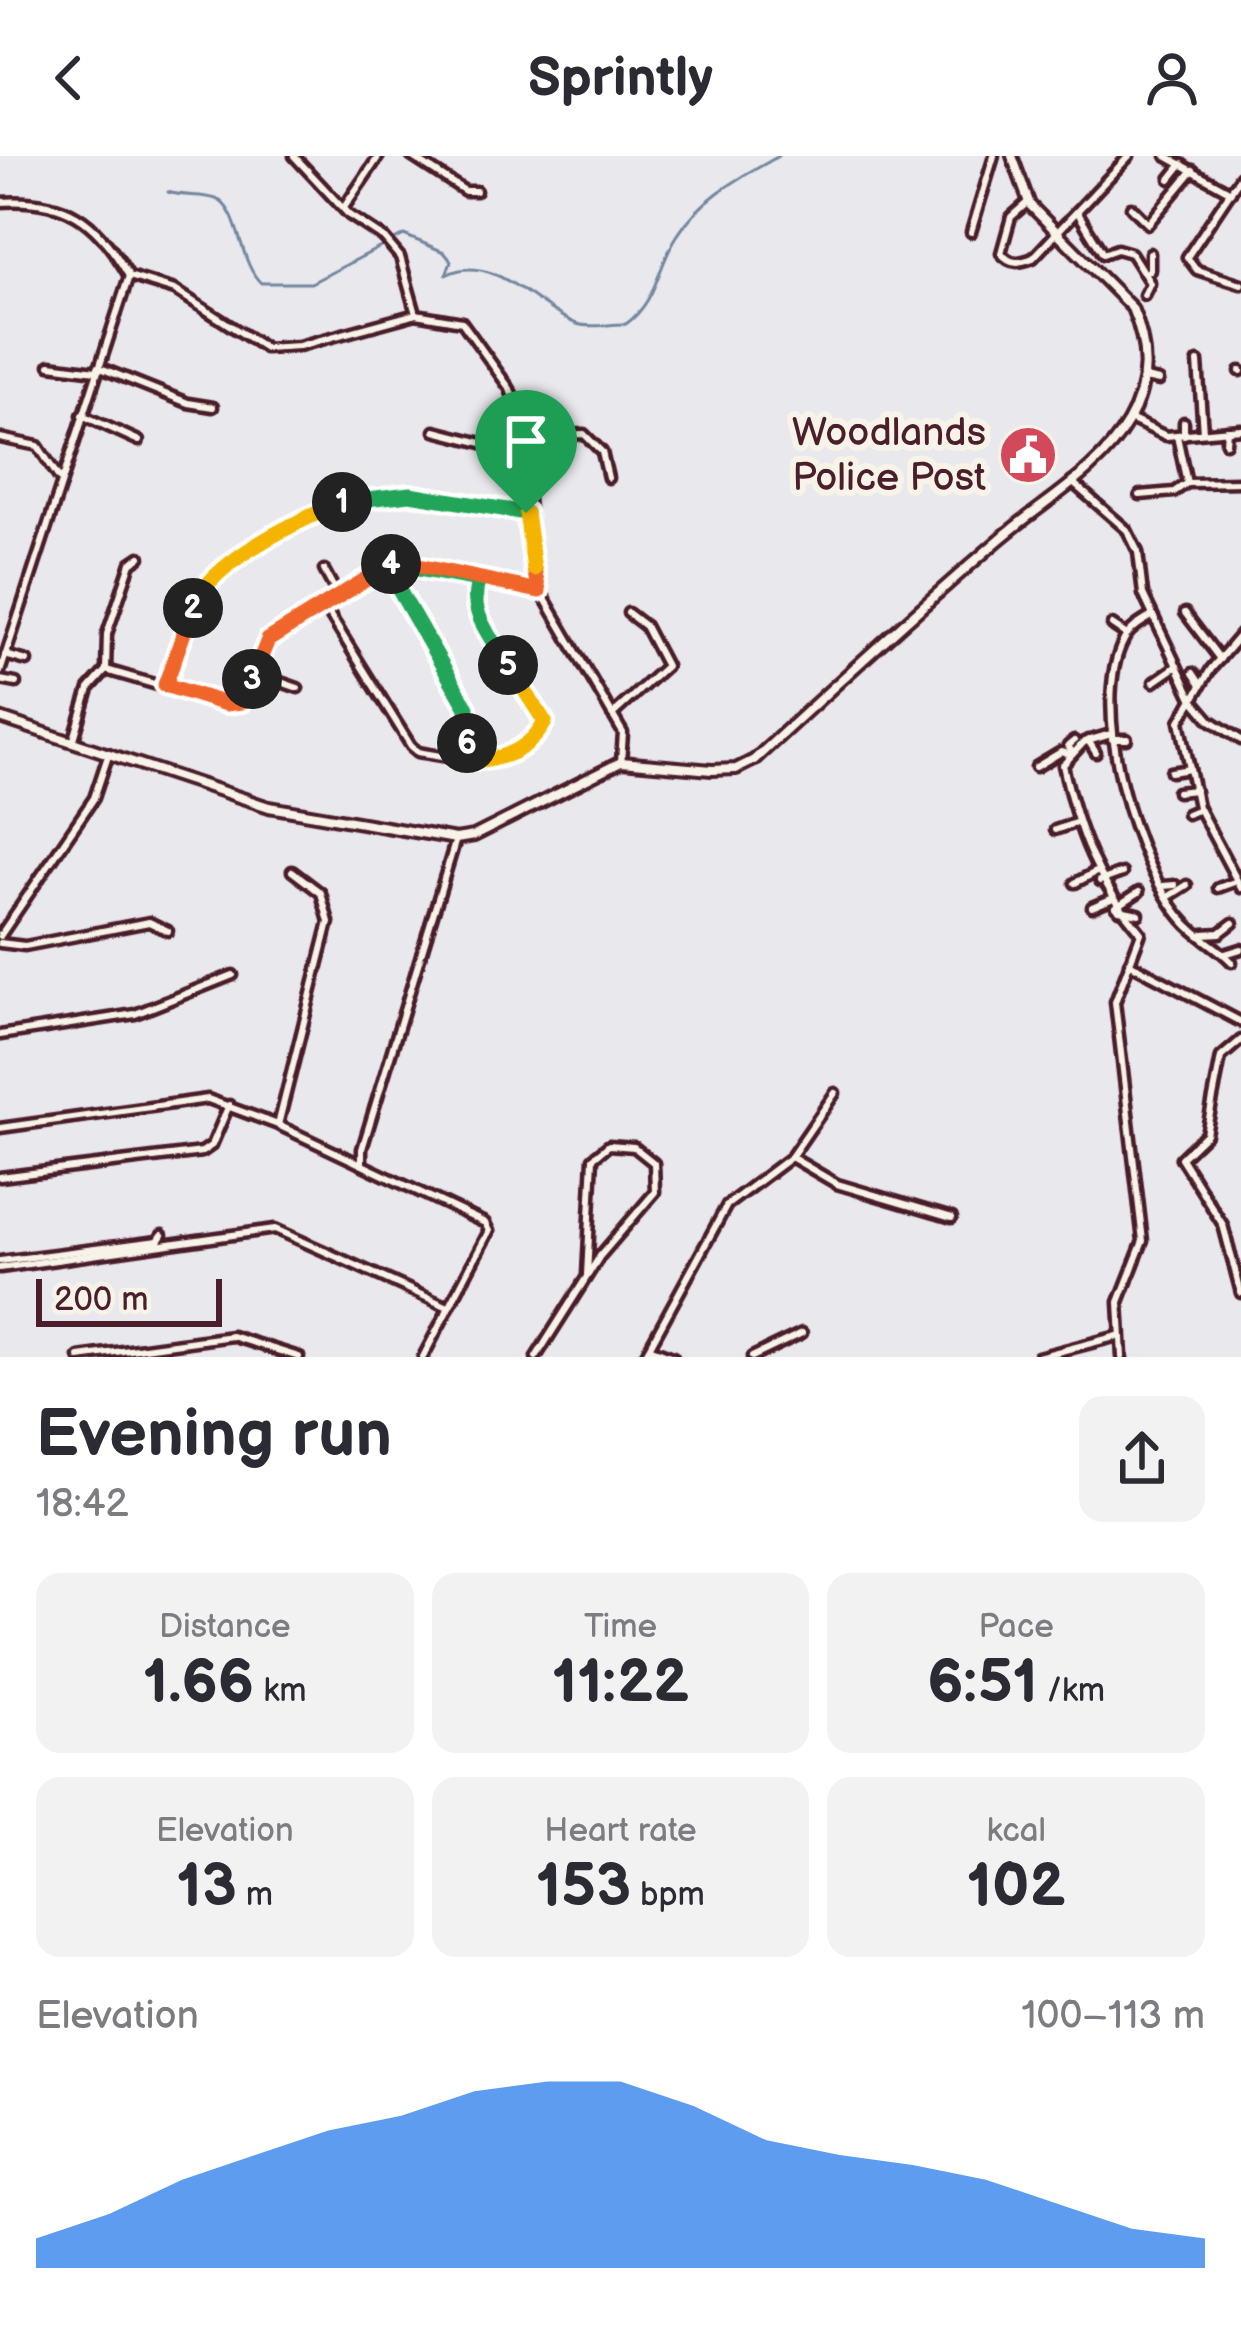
<!DOCTYPE html>
<meta charset="utf-8">
<style>
:root{--surface:#fff;--page:#f2f2f3;--text:#2b2b33;--muted:#7c7c81;--accent:#1a73e8}
body{margin:0;font-family:"Balsamiq Sans",sans-serif;background:var(--page);color:var(--text);height:100vh;display:flex;flex-direction:column;font-size:45px;white-space:nowrap}
*{box-sizing:border-box;margin:0}
p{font-size:39px;color:var(--muted)}
.icon{flex:none;width:66px;height:66px;fill:none;stroke:currentColor;stroke-width:2;stroke-linecap:round;stroke-linejoin:round}
.map{position:relative;height:1201px;overflow:hidden}
.sheet{display:flex;flex-direction:column;background:var(--surface);flex:1}
.sheet>*{flex:none}
.scale{position:absolute;left:36px;bottom:30px;width:186px;box-sizing:border-box;padding-left:12px;border:6px solid #4a1f2b;border-top:0;font-size:33px;line-height:42px;white-space:nowrap;color:#4a1f2b;-webkit-text-stroke:9px #f7f3e8;paint-order:stroke}
.pin{position:absolute;display:grid;place-items:center;width:102px;height:102px;color:#fff;margin:-123px -51px;border-radius:50% 50% 50% 0;rotate:-45deg;box-shadow:0 0 12px #0007}
.pin .icon{rotate:45deg}
.km{position:absolute;width:60px;height:60px;margin:-30px;border-radius:50%;background:#222;color:#fff;font-size:33px;line-height:60px;text-align:center}
.round{display:grid;place-items:center;flex:none;width:126px;height:126px;border-radius:24px;background:var(--page)}
.summary{display:flex;align-items:center;justify-content:space-between;height:204px;padding:0 36px}
h1{font-size:66px;font-weight:600;line-height:90px}
.figures{display:grid;grid-template-columns:repeat(3,1fr);gap:18px;height:204px;padding:12px 36px}
.figures div{display:grid;align-content:center;border-radius:24px;background:var(--page);text-align:center}
.figures b{font-size:60px;font-weight:600}
.figures small{font-size:33px;font-weight:400}
.figures p{font-size:33px}
.chart{height:336px;padding:24px 36px}
.chart p{display:flex;justify-content:space-between}
.chart svg{width:100%;height:216px;margin-top:12px;fill:var(--accent);opacity:.7}
header{display:flex;justify-content:space-between;align-items:center;height:156px;padding:0 36px;background:var(--surface);font-size:54px;font-weight:600}
.map>svg:first-child{display:block}
</style>
<header><svg class="icon" aria-label="back" viewBox="0 0 24 24"><path d="M15 5l-7 7 7 7"/></svg>Sprintly<svg class="icon" aria-label="person" viewBox="0 0 24 24"><circle cx="12" cy="8" r="4"/><path d="M4 21q1-7 8-7t8 7"/></svg></header>
<div class="map">
<svg width="1241" height="1201" viewBox="0 0 1241 1201">
<rect width="100%" height="100%" fill="#e9e8ec"/>
<filter id="ink" filterUnits="userSpaceOnUse"><feTurbulence type="fractalNoise" baseFrequency=".00833" numOctaves="2"/><feDisplacementMap in="SourceGraphic" scale="24" xChannelSelector="R" yChannelSelector="G"/><feConvolveMatrix kernelMatrix="1 2 1 2 8 2 1 2 1" color-interpolation-filters="sRGB"/></filter>
<g filter="url(#ink)">
<g fill="none" stroke-linecap="round" stroke-linejoin="round">
<path stroke="#72879f" stroke-width="3" d="M168 36C183 41 202 38 216 43 240 52 239 107 261 127H311L404 79 444 96 451 105 446 119C493 94 537 153 577 168 591 173 612 167 626 168 658 144 657 111 677 80 701 41 740 22 779 0"/>
<g stroke="#4a1f2b" stroke-width="15">
<g id="minor">
<path d="M294 0 349 59 384 82 400 101 416 158"/>
<path d="M411 0 465 35H476"/>
<path d="M1166 0 1231 36"/>
<path d="M1170 23 1182 8"/>
<path d="M0 46C65 42 96 63 129 120L175 134 265 192 299 190 416 158 462 166 510 233 519 258 537 429 623 577 621 606"/>
<path d="M1028 46 1011 61 1001 97C1011 109 1020 107 1033 102L1129 0"/>
<path d="M345 50 379 0"/>
<path d="M1131 51 1148 68 1193 14"/>
<path d="M1078 57 1103 98 1117 93 1131 97 1150 127 1144 139"/>
<path d="M971 76 994 0"/>
<path d="M1145 117 1150 114V97"/>
<path d="M1241 128 1197 114 1187 101 1241 20"/>
<path d="M1198 206 1203 276"/>
<path d="M50 209 96 215"/>
<path d="M98 211 188 247 213 251"/>
<path d="M1240 215H1241"/>
<path d="M1145 222 1159 225"/>
<path d="M82 259 139 285"/>
<path d="M1130 263 1166 280 1241 273"/>
<path d="M435 275 525 298"/>
<path d="M1184 279V266"/>
<path d="M1177 280 1187 327 1241 326"/>
<path d="M523 281 584 278 602 296 608 322"/>
<path d="M0 282 38 290 59 322"/>
<path d="M1226 287 1227 274"/>
<path d="M1072 326 1127 374 1138 396 1143 438 1193 544 1210 564 1241 584"/>
<path d="M1140 339 1174 336 1187 327"/>
<path d="M393 408 391 427C414 465 494 562 459 601"/>
<path d="M324 414 337 438"/>
<path d="M323 448 411 590 418 596C464 604 517 616 545 566L476 456 472 440 479 424"/>
<path d="M1185 457 1220 503"/>
<path d="M1152 460C1142 466 1129 473 1124 484 1088 551 1135 709 1183 764 1196 780 1217 790 1232 806"/>
<path d="M1112 469 1127 479"/>
<path d="M1241 478 1211 513 1180 565 1198 651 1241 732"/>
<path d="M5 499 27 505"/>
<path d="M106 514 107 478 131 407 140 401"/>
<path d="M0 516 129 120"/>
<path d="M255 517 298 532"/>
<path d="M1193 517 1201 529"/>
<path d="M0 524 16 527"/>
<path d="M1154 526 1177 510"/>
<path d="M165 529C176 500 182 458 201 433 234 391 335 340 388 337 433 335 481 352 525 357"/>
<path d="M612 559 666 510 645 470 628 457"/>
<path d="M1111 578 1084 586 1063 609C1078 676 1096 724 1141 777L1115 846 1143 1085 1119 1146 1122 1201"/>
<path d="M74 583 89 533 106 514 226 549 241 546 268 484 393 408 540 435"/>
<path d="M1112 583H1127"/>
<path d="M1088 584 1096 597"/>
<path d="M1072 596 1068 590 1074 585"/>
<path d="M1036 611 1061 596 1069 598"/>
<path d="M1171 616 1190 613"/>
<path d="M1177 636 1195 634"/>
<path d="M1187 658 1199 653"/>
<path d="M1055 674 1075 667"/>
<path d="M1100 725 1122 717"/>
<path d="M1075 727 1096 716"/>
<path d="M1163 730 1175 729"/>
<path d="M1218 732 1237 725"/>
<path d="M1168 741 1187 729"/>
<path d="M1092 751 1111 743"/>
<path d="M1116 751 1139 736"/>
<path d="M1119 754 1139 758"/>
<path d="M1203 778 1220 777 1233 767"/>
<path d="M0 780 94 642 109 597"/>
<path d="M0 787 25 790 149 766 168 775"/>
<path d="M1225 798 1241 793"/>
<path d="M1129 807 1241 866"/>
<path d="M0 879 135 858 233 819"/>
<path d="M1241 884 1221 901 1206 978 1181 1002 1223 1069 1241 1137"/>
<path d="M278 969 329 766 321 737 292 715"/>
<path d="M0 972 208 943 278 969 485 1067 489 1075 423 1201"/>
<path d="M791 1001 837 1028 952 1062"/>
<path d="M362 1008V993L456 683"/>
<path d="M0 1021 202 996 212 989 229 949"/>
<path d="M0 1105 158 1085 162 1079"/>
<path d="M0 1112 275 1073 446 1150"/>
<path d="M649 1192 673 1201"/>
<path d="M79 1201 232 1180 299 1201"/>
<path d="M536 1201 600 1100 655 1036 654 1007 634 991 609 989 593 1002 587 1119"/>
<path d="M644 1201 727 1049 791 1001 835 937"/>
<path d="M752 1201 802 1177"/>
<path d="M1038 1201 1118 1180"/>
</g>
</g>
<g stroke="#4a1f2b" stroke-width="16">
<path id="tertiary" d="M0 562 269 651 456 683 474 680 621 606 712 614 736 613 754 604C835 529 916 455 1000 383 1044 345 1099 316 1128 266 1150 228 1149 192 1132 152L1030 49 1012 0"/>
</g>
<use href="#minor" stroke="#f7f3e8" stroke-width="6"/>
<use href="#tertiary" stroke="#f7f3e8" stroke-width="8"/>
</g>
</g>
<g fill="none" stroke-linecap="round" stroke-linejoin="round" filter="url(#ink)">
<g stroke="#fff" stroke-width="24">
<path id="split-1" d="M342 346 410 338 526 357"/>
</g>
<g stroke="#fff" stroke-width="24">
<path id="split-2" d="M193 452C210 405 298 365 342 346"/>
</g>
<g stroke="#fff" stroke-width="24">
<path id="split-3" d="M193 452 165 529 226 548 242 546 252 523"/>
</g>
<g stroke="#fff" stroke-width="24">
<path id="split-4" d="M252 523 268 484 391 408"/>
</g>
<g stroke="#fff" stroke-width="24">
<path id="split-5" d="M391 408 479 424C466 455 492 482 508 509"/>
</g>
<g stroke="#fff" stroke-width="24">
<path id="split-6" d="M467 587 459 602C492 609 527 598 545 566L508 509"/>
</g>
<g stroke="#fff" stroke-width="24">
<path id="split-7" d="M392 422 467 552V587"/>
</g>
<g stroke="#fff" stroke-width="24">
<path id="split-8" d="M392 422 393 407 414 409 539 435 534 413"/>
</g>
<g stroke="#fff" stroke-width="24">
<path id="split-9" d="M526 357 534 413"/>
</g>
<use href="#split-1" stroke="#22a559" stroke-width="15"/>
<use href="#split-2" stroke="#f5b400" stroke-width="15"/>
<use href="#split-3" stroke="#f0652b" stroke-width="15"/>
<use href="#split-4" stroke="#f0652b" stroke-width="15"/>
<use href="#split-5" stroke="#22a559" stroke-width="15"/>
<use href="#split-6" stroke="#f5b400" stroke-width="15"/>
<use href="#split-7" stroke="#22a559" stroke-width="15"/>
<use href="#split-8" stroke="#f0652b" stroke-width="15"/>
<use href="#split-9" stroke="#f5b400" stroke-width="15"/>
</g>
<defs>
<g id="civic-disc" transform="scale(3)"><circle r="9.5" fill="#d1495b" stroke="#f7f3e8"/><path d="M-.6-6.5H3V-4.5H.6V-3L4-1V1h2V6H-6V1h2V-1L-.6-3ZM-1.2 2.5V6h2.4V2.5Z" fill="#fff"/></g>
</defs>
<g fill-rule="evenodd">
<use href="#civic-disc" x="1028" y="299"/>
</g>
<g text-anchor="middle" dominant-baseline="central" stroke-width="12" stroke-linejoin="round" paint-order="stroke">
<g font-size="39" fill="#4a1f2b" stroke="#f7f3e8" text-anchor="end">
<text x="986" y="277">Woodlands<tspan x="986" dy="45">Police Post</tspan></text>
</g>
</g>
</svg>
<div class="scale">200 m</div>
<div class="pin" style="left:526px;top:357px;background:#1e9e55"><svg class="icon" aria-label="arrive" viewBox="0 0 24 24"><path d="M6 21V4h12l-3 4 3 4H6"/></svg></div>
<b class="km" style="left:342px;top:346px">1</b>
<b class="km" style="left:193px;top:452px">2</b>
<b class="km" style="left:252px;top:523px">3</b>
<b class="km" style="left:391px;top:408px">4</b>
<b class="km" style="left:508px;top:509px">5</b>
<b class="km" style="left:467px;top:587px">6</b>
</div>
<section class="sheet">
<div class="summary"><div><h1>Evening run</h1><p>18:42</p></div><a class="round"><svg class="icon" aria-label="share" viewBox="0 0 24 24"><path d="M12 15V3M7 8l5-5 5 5M5 13v7h14v-7"/></svg></a></div>
<div class="figures">
<div><p>Distance</p><b>1.66<small> km</small></b></div>
<div><p>Time</p><b>11:22</b></div>
<div><p>Pace</p><b>6:51<small> /km</small></b></div>
</div>
<div class="figures">
<div><p>Elevation</p><b>13<small> m</small></b></div>
<div><p>Heart rate</p><b>153<small> bpm</small></b></div>
<div><p>kcal</p><b>102</b></div>
</div>
<div class="chart"><p><span>Elevation</span>100–113 m</p>
<svg viewBox="0 0 160 44" preserveAspectRatio="none"><path d="M0 44V38L10 33L20 26L30 21L40 16L50 13L60 8L70 6L80 6L90 11L100 18L110 21L120 23L130 26L140 31L150 36L160 38V44z"/></svg>
</div>
</section>
